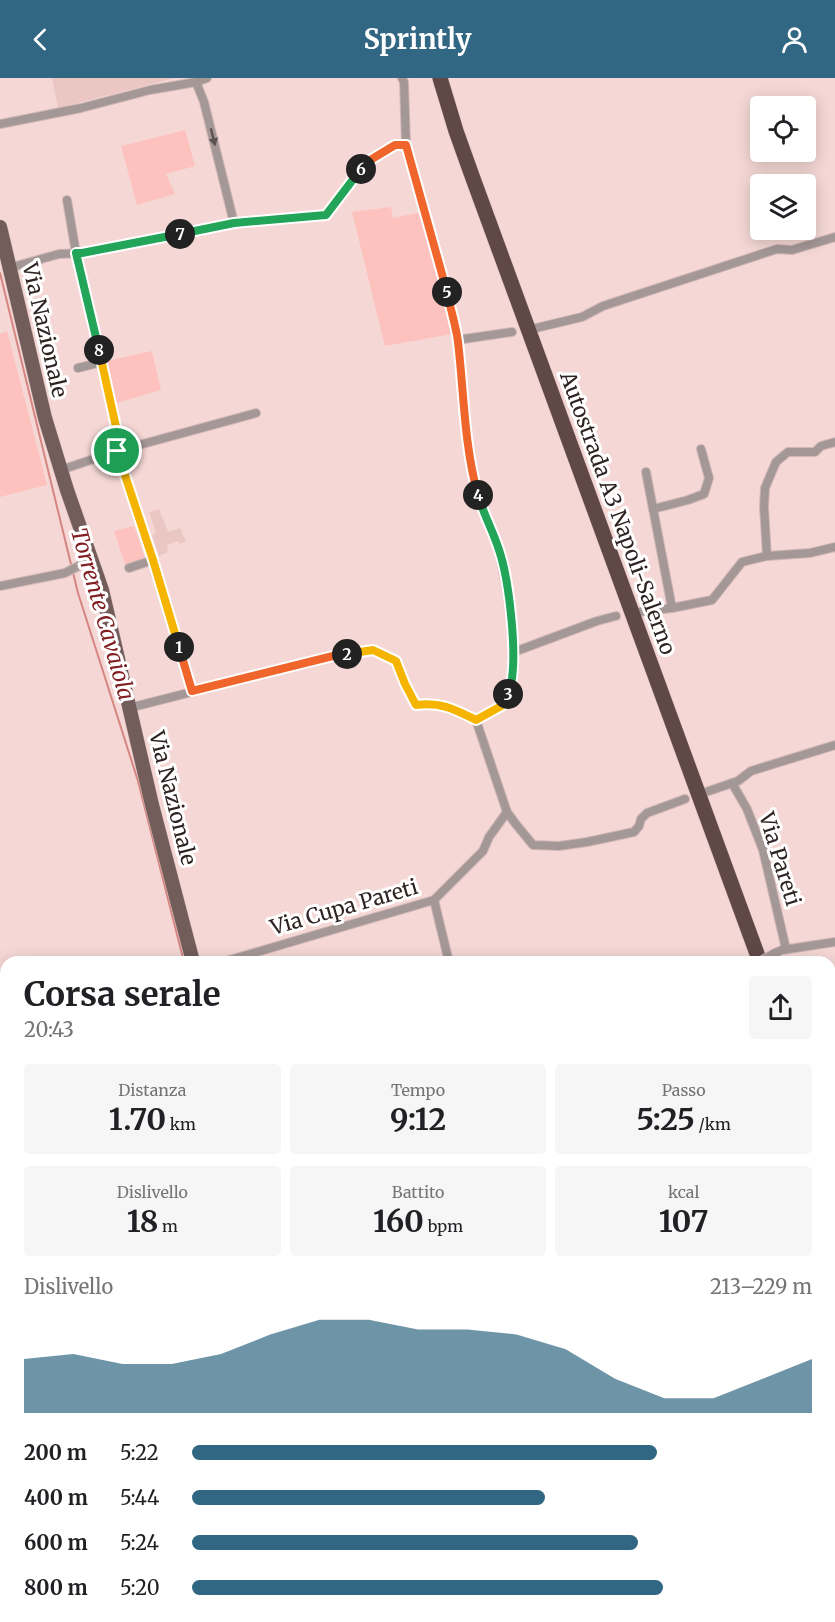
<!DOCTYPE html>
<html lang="it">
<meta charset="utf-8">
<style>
:root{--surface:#fff;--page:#f6f6f6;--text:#202124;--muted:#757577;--accent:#326783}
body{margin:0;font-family:Merriweather,serif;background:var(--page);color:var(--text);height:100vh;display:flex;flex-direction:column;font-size:22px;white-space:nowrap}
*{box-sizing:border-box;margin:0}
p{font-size:20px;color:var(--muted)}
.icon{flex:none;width:33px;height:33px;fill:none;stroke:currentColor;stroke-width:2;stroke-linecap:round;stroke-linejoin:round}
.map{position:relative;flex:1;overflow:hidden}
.panel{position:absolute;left:0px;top:878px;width:836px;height:668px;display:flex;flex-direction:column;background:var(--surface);border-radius:18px 18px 0 0;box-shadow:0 3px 15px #0003}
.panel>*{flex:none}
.buttons{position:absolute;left:750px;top:18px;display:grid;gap:12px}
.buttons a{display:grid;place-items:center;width:66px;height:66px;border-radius:6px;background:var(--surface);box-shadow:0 3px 15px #0003;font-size:30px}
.pin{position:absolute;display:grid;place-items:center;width:51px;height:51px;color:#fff;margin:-26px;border:3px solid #fff;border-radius:50%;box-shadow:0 2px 6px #0007}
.km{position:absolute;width:30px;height:30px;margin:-15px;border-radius:50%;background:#222;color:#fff;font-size:16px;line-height:30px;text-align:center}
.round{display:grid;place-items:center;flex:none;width:63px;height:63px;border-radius:6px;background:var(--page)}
.summary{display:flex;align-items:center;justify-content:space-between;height:102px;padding:0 24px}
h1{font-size:33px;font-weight:700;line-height:45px}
.stats{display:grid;grid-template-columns:repeat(3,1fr);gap:9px;height:102px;padding:6px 24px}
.stats div{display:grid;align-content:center;border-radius:6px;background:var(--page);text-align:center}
.stats b{font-size:30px;font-weight:700}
.stats small{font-size:16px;font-weight:400}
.stats p{font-size:16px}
.chart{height:168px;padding:12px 24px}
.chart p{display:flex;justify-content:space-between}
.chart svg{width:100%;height:108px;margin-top:6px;fill:var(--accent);opacity:.7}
ul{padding:0 24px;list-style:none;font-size:20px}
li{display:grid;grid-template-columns:96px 72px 1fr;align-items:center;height:45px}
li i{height:15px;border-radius:8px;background:var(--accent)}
header{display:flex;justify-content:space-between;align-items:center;height:78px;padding:0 24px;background:var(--accent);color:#fff;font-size:27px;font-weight:700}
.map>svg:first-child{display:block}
</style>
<header><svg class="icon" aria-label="back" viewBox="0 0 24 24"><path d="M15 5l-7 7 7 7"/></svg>Sprintly<svg class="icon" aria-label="person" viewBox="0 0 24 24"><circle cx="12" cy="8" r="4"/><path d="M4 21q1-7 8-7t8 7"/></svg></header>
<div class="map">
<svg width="835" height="1544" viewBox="0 0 835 1544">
<rect width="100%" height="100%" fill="#f5d8d5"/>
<g fill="#ebc7c4">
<path d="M52 0H175L58 30Z"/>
<path d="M159 431 168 454 180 450 186 464 180 466 178 463 167 467 168 474 159 478 152 457 156 455 149 434Z"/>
</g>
<g fill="#fdc2bd">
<path d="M185 52 195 88 166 96 175 116 137 127 121 68Z"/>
<path d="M391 129 393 140 422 134 452 256 385 268 352 134Z"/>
<path d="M7 253 47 407 0 419V256Z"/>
<path d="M152 273 161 312 114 326 102 284Z"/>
<path d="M134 448 146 483 126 489 114 453Z"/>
</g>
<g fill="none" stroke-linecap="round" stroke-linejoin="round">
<g stroke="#d68580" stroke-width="2">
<path d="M0 195 78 515 138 703 184 884"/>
<path d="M357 1539 358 1544"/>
</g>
<g stroke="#d1b7b5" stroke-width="10">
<g id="street">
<path d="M402 0 404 4 406 67 446 210 457 262 467 360 473 401 479 420 499 471 508 519 514 574 511 609 503 627 476 642"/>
<path d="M196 4 204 24 234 145"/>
<path d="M0 46 81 30 150 12 196 4 207 0"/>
<path d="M67 122 76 175 120 367 117 373 153 482 192 613"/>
<path d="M9 190 59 176 82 175 234 145 326 137C346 112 370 66 406 67"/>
<path d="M536 250 582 239 603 228 777 171 792 172 835 159"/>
<path d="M457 262 512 254"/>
<path d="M78 290 102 284"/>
<path d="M61 392 117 373 256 335"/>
<path d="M646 394 672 530"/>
<path d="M653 431 688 422 704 416 709 400 701 371"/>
<path d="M767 478 764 429 765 410 776 384 788 374H815L821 368 835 364"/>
<path d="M129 490 153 482"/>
<path d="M0 508 65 495 92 481"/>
<path d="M639 534 672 530 712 522 742 484 767 478 810 475 835 469"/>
<path d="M514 574 597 543 616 538"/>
<path d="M129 630 337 577 373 572 396 583 405 606 416 627C442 624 454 630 476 642L507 734 515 745 533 767 559 768 587 764 634 754 639 748 641 741 647 735 685 721"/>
<path d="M732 705 747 731 763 772 786 871"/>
<path d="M706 714 738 703 751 693 835 667"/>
<path d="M434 822 449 884"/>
<path d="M223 884 434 822 483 773 489 759 507 734"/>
<path d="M777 884 775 875 782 872 835 864"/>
<path d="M830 932 835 931"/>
<path d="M0 1153 6 1151"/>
<path d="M0 1303 6 1312"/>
<path d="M0 1342 6 1340"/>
<path d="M830 1404 835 1403"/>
<path d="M0 1471 6 1468"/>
<path d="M0 1501 6 1529"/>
<path d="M8 1539 9 1544"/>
<path d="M177 1539 181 1544"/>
<path d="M422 1539 423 1544"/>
<path d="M502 1539 503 1544"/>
<path d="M609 1539 611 1544"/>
<path d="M757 1539 759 1544"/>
<path d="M129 1544 136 1539"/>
<path d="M241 1544 268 1539"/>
</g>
</g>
<g stroke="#d1b7b5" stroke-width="15">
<g id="primary">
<path d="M0 149 45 340 67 412 102 512 152 727 193 884"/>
<path d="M366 1539 367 1544"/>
</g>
</g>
<g stroke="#d1b7b5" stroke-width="16">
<g id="highway">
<path d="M440 0 456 53 471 95 760 884"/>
<path d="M830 1073 835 1088"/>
<path d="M830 1100 835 1115"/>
</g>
</g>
<use href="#street" stroke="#a49897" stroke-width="8"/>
<use href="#primary" stroke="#725d5b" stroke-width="14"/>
<use href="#highway" stroke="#604847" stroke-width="15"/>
<g stroke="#d1b7b5" stroke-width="10" stroke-linecap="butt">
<path id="street-bridge" d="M759 884 775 875"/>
</g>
<use href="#street-bridge" stroke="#a49897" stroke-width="8"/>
</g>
<defs><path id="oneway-solid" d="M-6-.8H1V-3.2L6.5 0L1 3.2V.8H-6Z" transform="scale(1.5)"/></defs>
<use fill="#5d5251" href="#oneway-solid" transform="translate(213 59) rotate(76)"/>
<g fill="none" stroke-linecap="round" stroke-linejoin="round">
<g stroke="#fff" stroke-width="12">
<path id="split-1" d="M117 373 153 482 179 569"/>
</g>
<g stroke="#fff" stroke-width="12">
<path id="split-2" d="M179 569 192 613 337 577 347 576"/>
</g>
<g stroke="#fff" stroke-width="12">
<path id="split-3" d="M347 576 373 572 396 583 405 606 416 627C442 624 454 631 476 642L503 627 508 616"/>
</g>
<g stroke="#fff" stroke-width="12">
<path id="split-4" d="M478 417C483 435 492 451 498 469 509 499 520 588 508 616"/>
</g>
<g stroke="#fff" stroke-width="12">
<path id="split-5" d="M447 214C450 230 456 247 458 264 464 315 464 367 478 417"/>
</g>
<g stroke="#fff" stroke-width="12">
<path id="split-6" d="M361 91 367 84 395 67H406L447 214"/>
</g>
<g stroke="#fff" stroke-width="12">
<path id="split-7" d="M180 156 234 145 326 137 361 91"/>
</g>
<g stroke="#fff" stroke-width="12">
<path id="split-8" d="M99 272 76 175H82L180 156"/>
</g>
<g stroke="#fff" stroke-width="12">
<path id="split-9" d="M99 272 120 367 117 373"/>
</g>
<use href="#split-1" stroke="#f5b400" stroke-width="8"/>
<use href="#split-2" stroke="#f0652b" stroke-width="8"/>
<use href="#split-3" stroke="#f5b400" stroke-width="8"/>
<use href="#split-4" stroke="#22a559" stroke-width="8"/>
<use href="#split-5" stroke="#f0652b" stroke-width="8"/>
<use href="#split-6" stroke="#f0652b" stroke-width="8"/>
<use href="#split-7" stroke="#22a559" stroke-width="8"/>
<use href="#split-8" stroke="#22a559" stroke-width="8"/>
<use href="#split-9" stroke="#f5b400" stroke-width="8"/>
</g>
<g text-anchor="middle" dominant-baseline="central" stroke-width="6" stroke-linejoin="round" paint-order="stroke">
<g font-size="21" fill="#2e2322" stroke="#fff">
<text transform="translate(45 252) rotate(77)">Via Nazionale</text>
<text transform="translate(618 435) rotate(70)">Autostrada A3 Napoli-Salerno</text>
<text transform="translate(173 720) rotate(76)">Via Nazionale</text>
<text transform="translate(780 781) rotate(73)">Via Pareti</text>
<text transform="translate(344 829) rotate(-16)">Via Cupa Pareti</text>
</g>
<g font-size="22" font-style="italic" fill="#802022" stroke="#fff">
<text transform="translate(103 536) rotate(74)">Torrente Cavaiola</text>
</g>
</g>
</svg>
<div class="buttons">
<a><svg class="icon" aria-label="locate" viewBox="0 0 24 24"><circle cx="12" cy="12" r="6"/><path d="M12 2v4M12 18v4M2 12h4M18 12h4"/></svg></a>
<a><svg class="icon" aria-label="layers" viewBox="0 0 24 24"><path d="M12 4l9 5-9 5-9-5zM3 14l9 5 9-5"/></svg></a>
</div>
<div class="pin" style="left:117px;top:373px;background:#1e9e55"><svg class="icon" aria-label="arrive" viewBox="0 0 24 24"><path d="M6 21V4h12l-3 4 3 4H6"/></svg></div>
<b class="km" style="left:179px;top:569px">1</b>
<b class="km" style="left:347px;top:576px">2</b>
<b class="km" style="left:508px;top:616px">3</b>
<b class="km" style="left:478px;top:417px">4</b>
<b class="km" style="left:447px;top:214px">5</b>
<b class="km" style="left:361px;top:91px">6</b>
<b class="km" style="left:180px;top:156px">7</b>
<b class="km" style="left:99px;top:272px">8</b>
<section class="panel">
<div class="summary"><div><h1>Corsa serale</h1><p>20:43</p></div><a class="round"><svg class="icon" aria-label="share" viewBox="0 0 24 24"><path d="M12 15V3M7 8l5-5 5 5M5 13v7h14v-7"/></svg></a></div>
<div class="stats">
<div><p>Distanza</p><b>1.70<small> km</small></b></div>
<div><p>Tempo</p><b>9:12</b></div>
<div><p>Passo</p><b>5:25<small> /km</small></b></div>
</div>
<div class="stats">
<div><p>Dislivello</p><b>18<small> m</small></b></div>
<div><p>Battito</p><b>160<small> bpm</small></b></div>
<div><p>kcal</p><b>107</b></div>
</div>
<div class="chart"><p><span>Dislivello</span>213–229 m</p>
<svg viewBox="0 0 160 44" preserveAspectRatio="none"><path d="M0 44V22L10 20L20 24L30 24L40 20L50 12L60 6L70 6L80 10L90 10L100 12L110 18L120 30L130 38L140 38L150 30L160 22V44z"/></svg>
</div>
<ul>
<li><b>200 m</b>5:22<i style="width:75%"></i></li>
<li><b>400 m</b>5:44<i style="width:57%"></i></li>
<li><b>600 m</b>5:24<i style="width:72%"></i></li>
<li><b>800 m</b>5:20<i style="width:76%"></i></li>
</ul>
</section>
</div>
